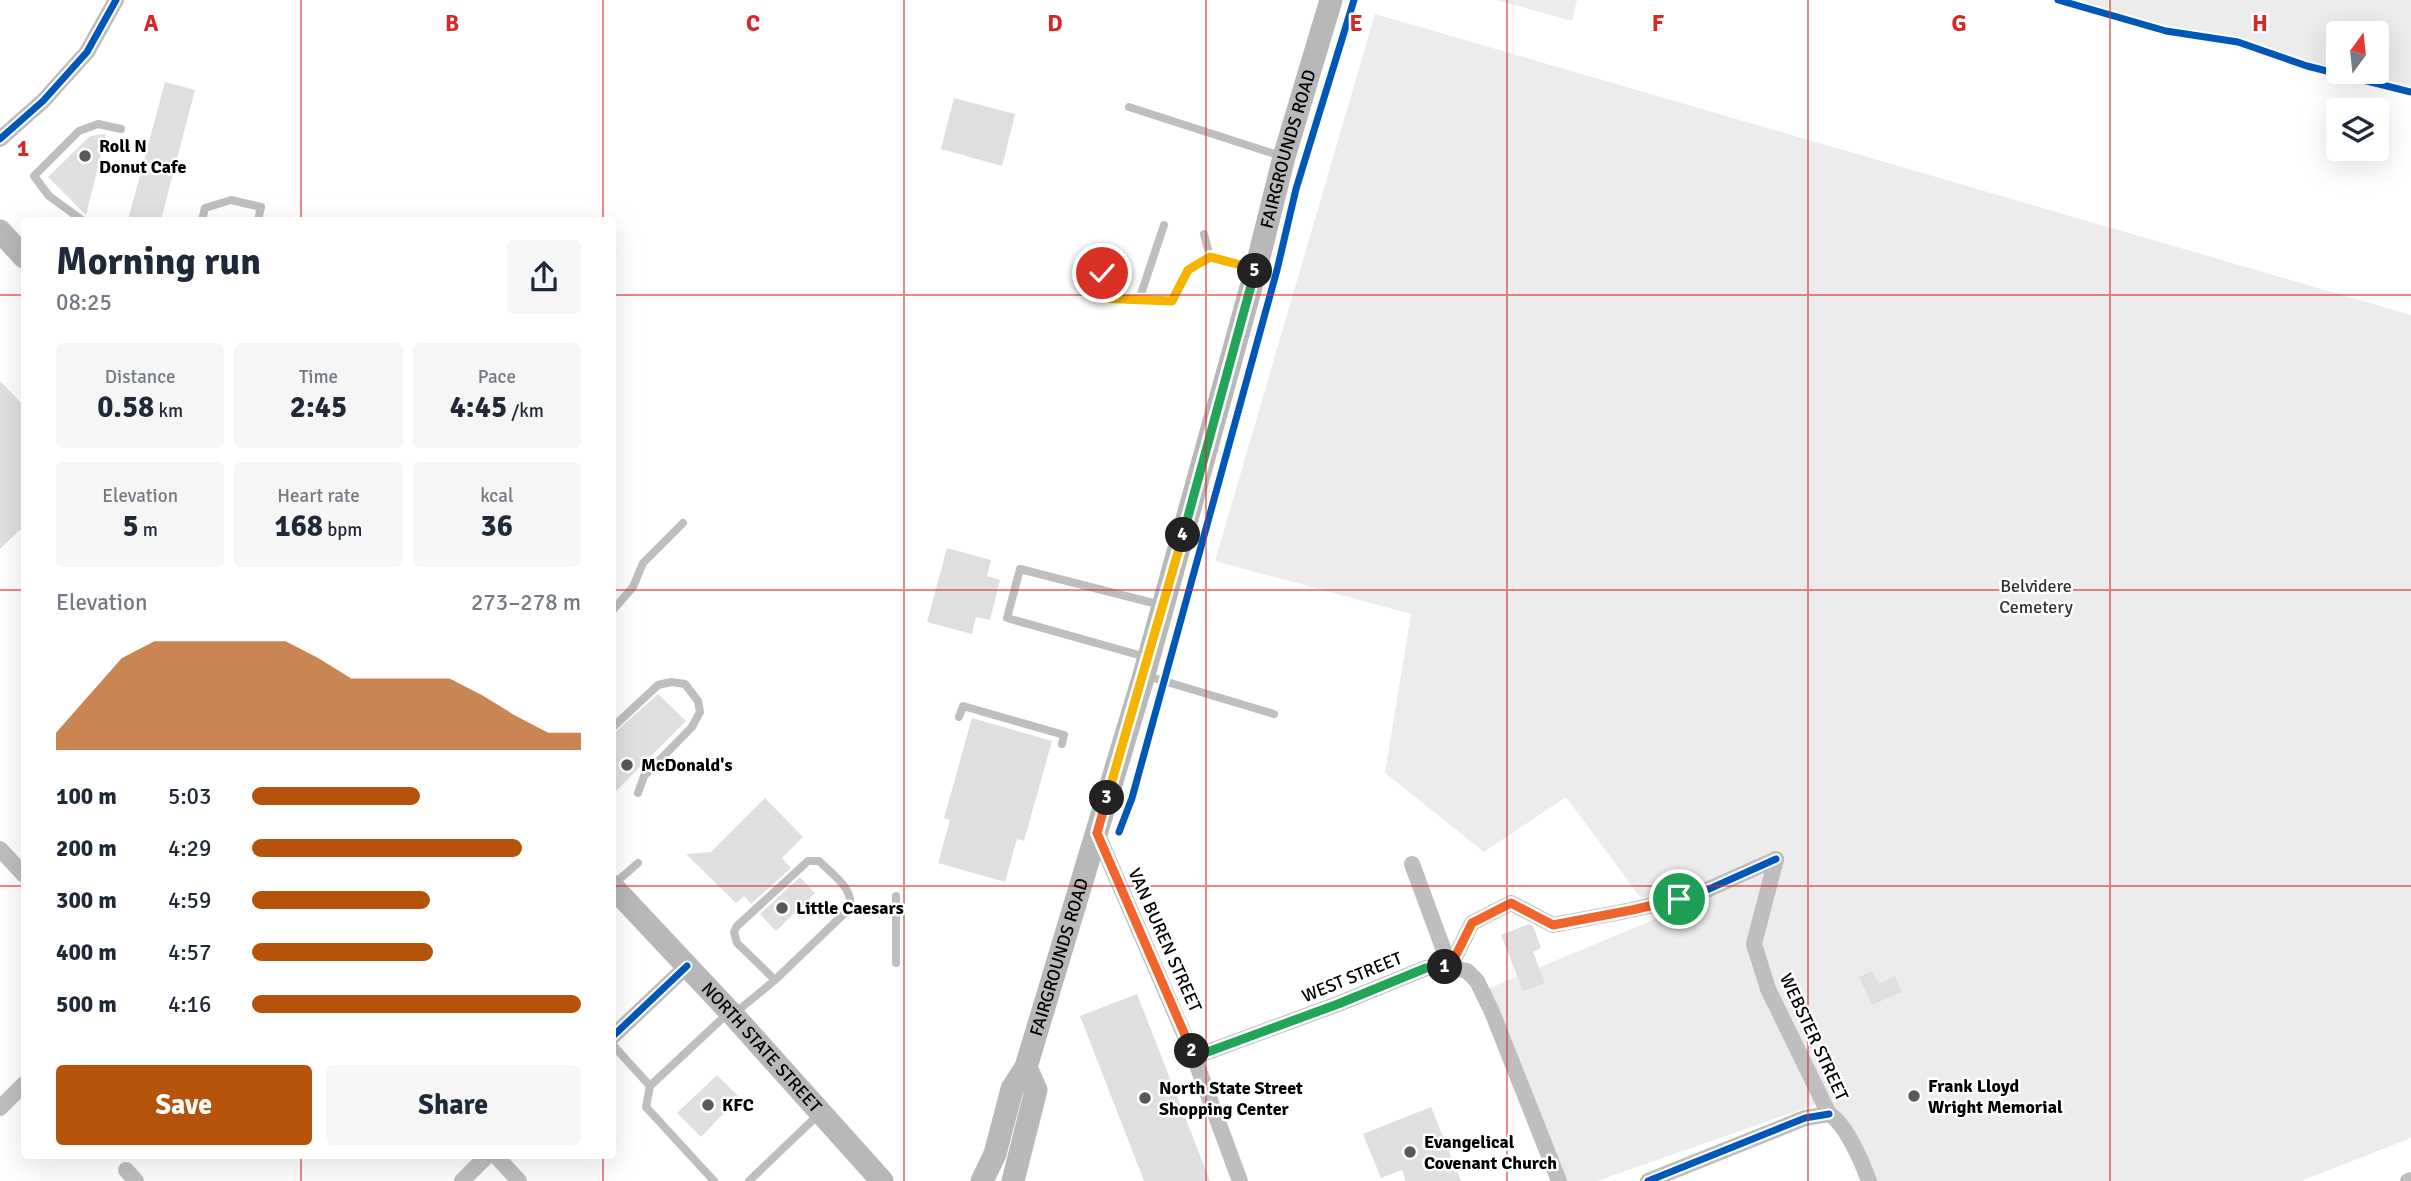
<!DOCTYPE html>
<meta charset="utf-8">
<style>
:root{--surface:#fff;--page:#f6f6f7;--text:#1f2937;--muted:#747a83;--accent:#b45309}
body{margin:0;font-family:Signika,sans-serif;background:var(--page);color:var(--text);height:100vh;display:flex;flex-direction:column;font-size:26px;white-space:nowrap}
*{box-sizing:border-box;margin:0}
p{font-size:23px;color:var(--muted)}
.icon{flex:none;width:38px;height:38px;fill:none;stroke:currentColor;stroke-width:2;stroke-linecap:round;stroke-linejoin:round}
.map{position:relative;flex:1;overflow:hidden}
.details{position:absolute;left:21px;top:217px;width:595px;height:942px;display:flex;flex-direction:column;background:var(--surface);border-radius:7px;box-shadow:0 7px 28px #0002}
.details>*{flex:none}
.needle{width:46px;rotate:15deg}
.buttons{position:absolute;left:2326px;top:21px;display:grid;gap:14px}
.buttons a{display:grid;place-items:center;width:63px;height:63px;border-radius:7px;background:var(--surface);box-shadow:0 7px 28px #0002;font-size:35px}
.pin{position:absolute;display:grid;place-items:center;width:60px;height:60px;color:#fff;margin:-30px;border:4px solid #fff;border-radius:50%;box-shadow:0 2px 7px #0007}
.km{position:absolute;width:35px;height:35px;margin:-18px;border-radius:50%;background:#222;color:#fff;font-size:19px;line-height:35px;text-align:center}
.round{display:grid;place-items:center;flex:none;width:74px;height:74px;border-radius:7px;background:var(--page)}
.overview{display:flex;align-items:center;justify-content:space-between;height:119px;padding:0 35px}
h1{font-size:38px;font-weight:800;line-height:52px}
.metrics{display:grid;grid-template-columns:repeat(3,1fr);gap:10px;height:119px;padding:7px 35px}
.metrics div{display:grid;align-content:center;border-radius:7px;background:var(--page);text-align:center}
.metrics b{font-size:30px;font-weight:800}
.metrics small{font-size:19px;font-weight:400}
.metrics p{font-size:19px}
.chart{height:196px;padding:14px 35px}
.chart p{display:flex;justify-content:space-between}
.chart svg{width:100%;height:126px;margin-top:7px;fill:var(--accent);opacity:.7}
.primary-button{display:flex;gap:14px;margin-top:auto;padding:14px 35px}
.primary-button a{flex:1;height:80px;border-radius:7px;background:var(--accent);color:#fff;font-size:28px;font-weight:800;line-height:80px;text-align:center}
.primary-button a+a{background:var(--page);color:var(--text)}
ul{padding:0 35px;list-style:none;font-size:23px}
li{display:grid;grid-template-columns:112px 84px 1fr;align-items:center;height:52px}
li i{height:18px;border-radius:9px;background:var(--accent)}
.map>svg:first-child{display:block}
</style>
<div class="map">
<svg width="2411" height="1181" viewBox="0 0 2411 1181">
<rect width="100%" height="100%" fill="#fff"/>
<g fill="#ececec" fill-rule="evenodd">
<path d="M1496 0H1577L1572 21Z"/>
<path d="M2054 0H2411V93ZM2338 33H2376V72H2338Z"/>
<path d="M1375 14 2411 315V1138L2301 1181H1873L1829 1100 1597 1181H1563L1487 989 1771 871 1672 894 1641 898 1566 797 1484 852 1385 773 1411 614 1215 561Z"/>
</g>
<g fill="#dfdfdf">
<path d="M165 82 195 90 161 220H128Z"/>
<path d="M954 98 1015 114 1002 166 941 149Z"/>
<path d="M106 134 86 215 48 177 90 136Z"/>
<path d="M0 381 24 406V526L0 549Z"/>
<path d="M947 548 991 560 987 576 1000 580 990 620 976 617 972 634 927 622Z"/>
<path d="M658 694 686 721 612 795V735Z"/>
<path d="M972 718 1052 741 1024 841 1017 839 1005 882 938 863 950 820 944 818Z"/>
<path d="M765 798 803 837 782 858 791 868 751 904 744 896 736 903 686 854 711 852Z"/>
<path d="M800 877 815 893 776 931 760 914Z"/>
<path d="M1529 924 1533 926 1541 948 1533 952 1545 983 1523 991 1501 935Z"/>
<path d="M1872 971 1879 984 1895 976 1902 992 1872 1005 1859 977Z"/>
<path d="M1137 994 1210 1181H1144L1080 1016Z"/>
<path d="M717 1075 739 1097 701 1137 677 1113Z"/>
<path d="M1431 1107 1461 1181H1406L1402 1170 1381 1178 1363 1134Z"/>
</g>
<g fill="none" stroke-linecap="round" stroke-linejoin="round">
<g stroke="#bebebe" stroke-width="8">
<path d="M1129 107 1281 156"/>
<path d="M82 220 49 196 34 176 79 131 98 124 121 129"/>
<path d="M202 220 205 208 231 200 261 207 258 220"/>
<path d="M1204 234 1210 257 1253 268"/>
<path d="M1102 273 1096 298 1172 301 1188 270 1210 257"/>
<path d="M1139 300 1164 225"/>
<path d="M612 611 633 587 643 563 683 523"/>
<path d="M1146 657 1007 618 1020 569 1161 605"/>
<path d="M1147 676 1274 714"/>
<path d="M959 717 963 706 1064 735 1062 744"/>
<path d="M612 728 658 685 671 682 685 684 698 701 700 712 692 727 644 776 638 793"/>
<path d="M614 884 638 863"/>
<path d="M896 963V896"/>
<path d="M735 1013 775 980 849 909C856 890 832 874 819 861H808L737 926 734 932 737 943 775 980"/>
<path d="M612 1044 650 1086 727 1014"/>
<path d="M650 1086 646 1107 714 1181"/>
<path d="M749 1181 818 1115"/>
</g>
<g stroke="#bebebe" stroke-width="16">
<path d="M0 139 43 101 87 52 116 0"/>
<path d="M1097 833 1194 1057 1240 1181"/>
<path d="M0 849 24 875"/>
<path d="M1776 859 1754 944 1768 989 1829 1114C1846 1124 1862 1162 1869 1181"/>
<path d="M1412 864 1450 967 1467 971 1477 981 1492 1012 1559 1181"/>
<path d="M612 1037 687 966"/>
<path d="M1194 1057 1338 1004 1426 968 1450 967 1472 923 1511 903 1553 925 1632 910 1700 893 1776 859"/>
<path d="M0 1108 24 1084"/>
<path d="M495 1155 519 1181"/>
<path d="M126 1170 136 1181"/>
<path d="M462 1181 488 1155"/>
<path d="M1648 1181 1805 1118 1829 1114"/>
<path d="M2408 1181 2411 1180"/>
</g>
<g stroke="#b8b8b8" stroke-width="23">
<path d="M0 231 24 257"/>
<path id="s1" d="M612 886 733 1015 882 1181"/>
<path id="s2" d="M982 1181 995 1154 1012 1089 1026 1067 1144 675 1256 269 1284 157 1331 0"/>
<path d="M1013 1181 1036 1090 1026 1067"/>
</g>
<g stroke="#fff" stroke-width="11">
<g id="cycleway">
<path d="M2058 0 2166 31 2238 42 2307 66 2411 92"/>
<path d="M0 139 43 101 87 52 116 0"/>
<path d="M1119 832 1132 798 1277 270 1296 189 1354 0"/>
<path d="M612 1037 687 966"/>
<path d="M1194 1057 1338 1004 1426 968 1450 967 1472 923 1511 903 1553 925 1632 910 1700 893 1776 859"/>
<path d="M1648 1181 1805 1118 1829 1114"/>
</g>
</g>
<use href="#cycleway" stroke="#0057b8" stroke-width="7"/>
</g>
<g fill="none" stroke-linecap="round" stroke-linejoin="round">
<g stroke="#fff" stroke-width="14">
<path id="split-1" d="M1445 967H1450L1472 923 1511 903 1553 925 1632 910 1679 899"/>
</g>
<g stroke="#fff" stroke-width="14">
<path id="split-2" d="M1192 1051 1194 1057 1338 1004 1426 968 1445 967"/>
</g>
<g stroke="#fff" stroke-width="14">
<path id="split-3" d="M1107 798 1097 833 1192 1051"/>
</g>
<g stroke="#fff" stroke-width="14">
<path id="split-4" d="M1107 798 1183 535"/>
</g>
<g stroke="#fff" stroke-width="14">
<path id="split-5" d="M1183 535 1255 271"/>
</g>
<g stroke="#fff" stroke-width="14">
<path id="split-6" d="M1102 273 1096 298 1172 301 1188 270 1210 257 1256 269 1255 271"/>
</g>
<use href="#split-1" stroke="#f0652b" stroke-width="9"/>
<use href="#split-2" stroke="#22a559" stroke-width="9"/>
<use href="#split-3" stroke="#f0652b" stroke-width="9"/>
<use href="#split-4" stroke="#f5b400" stroke-width="9"/>
<use href="#split-5" stroke="#22a559" stroke-width="9"/>
<use href="#split-6" stroke="#f5b400" stroke-width="9"/>
</g>
<path fill="none" stroke="#d62828" stroke-width="2" stroke-opacity="0.55" d="M301 0V220M603 0V220M904 0V1181M1206 0V1181M1507 0V1181M1808 0V1181M2110 0V1181M0 295H24M612 295H2411M0 590H24M612 590H2411M0 886H24M612 886H2411M301 1155V1181M603 1155V1181"/>
<g fill="#595959" stroke="#fff" stroke-width="2.5">
<circle cx="85" cy="156" r="7"/>
<circle cx="627" cy="765" r="7"/>
<circle cx="782" cy="908" r="7"/>
<circle cx="1914" cy="1096" r="7"/>
<circle cx="1145" cy="1098" r="7"/>
<circle cx="708" cy="1105" r="7"/>
<circle cx="1410" cy="1152" r="7"/>
</g>
<g text-anchor="middle" dominant-baseline="central" stroke-width="5" stroke-linejoin="round" paint-order="stroke">
<g font-size="18" font-weight="bold" fill="#000" stroke="#fff" text-anchor="start">
<text x="99" y="146">Roll N<tspan x="99" dy="21">Donut Cafe</tspan></text>
<text x="641" y="765">McDonald's</text>
<text x="796" y="908">Little Caesars</text>
<text x="1928" y="1086">Frank Lloyd<tspan x="1928" dy="21">Wright Memorial</tspan></text>
<text x="1159" y="1088">North State Street<tspan x="1159" dy="21">Shopping Center</tspan></text>
<text x="722" y="1105">KFC</text>
<text x="1424" y="1142">Evangelical<tspan x="1424" dy="21">Covenant Church</tspan></text>
</g>
<g font-size="18" fill="#000" stroke="#fff">
<text stroke="none"><textPath href="#s2" startOffset="1078">FAIRGROUNDS ROAD</textPath></text>
<text transform="translate(1165 940) rotate(66)">VAN BUREN STREET</text>
<text stroke="none"><textPath href="#s2" startOffset="238">FAIRGROUNDS ROAD</textPath></text>
<text transform="translate(1352 977) rotate(-22)">WEST STREET</text>
<text transform="translate(1814 1037) rotate(65)">WEBSTER STREET</text>
<text stroke="none"><textPath href="#s1" startOffset="220">NORTH STATE STREET</textPath></text>
</g>
<g font-size="18" fill="#333" stroke="#fff">
<text x="2036" y="586">Belvidere<tspan x="2036" dy="21">Cemetery</tspan></text>
</g>
</g>
<g font-size="23" text-anchor="middle" font-weight="bold" fill="#d62828" stroke="#fff" stroke-width="5" stroke-linejoin="round" paint-order="stroke">
<text x="151" y="31">A</text>
<text x="452" y="31">B</text>
<text x="753" y="31">C</text>
<text x="1055" y="31">D</text>
<text x="1356" y="31">E</text>
<text x="1658" y="31">F</text>
<text x="1959" y="31">G</text>
<text x="2260" y="31">H</text>
<text x="23" y="156">1</text>
</g>
</svg>
<div class="buttons">
<a><svg class="needle" viewBox="-14 -14 28 28"><path d="M0-13l5 13h-10z" fill="#e53935"/><path d="M0 13l5-13h-10z" fill="#747a83"/></svg></a>
<a><svg class="icon" aria-label="layers" viewBox="0 0 24 24"><path d="M12 4l9 5-9 5-9-5zM3 14l9 5 9-5"/></svg></a>
</div>
<div class="pin" style="left:1679px;top:899px;background:#1e9e55"><svg class="icon" aria-label="arrive" viewBox="0 0 24 24"><path d="M6 21V4h12l-3 4 3 4H6"/></svg></div>
<div class="pin" style="left:1102px;top:273px;background:#d93025"><svg class="icon" aria-label="check" viewBox="0 0 24 24"><path d="M5 12l5 5 9-10"/></svg></div>
<b class="km" style="left:1445px;top:967px">1</b>
<b class="km" style="left:1192px;top:1051px">2</b>
<b class="km" style="left:1107px;top:798px">3</b>
<b class="km" style="left:1183px;top:535px">4</b>
<b class="km" style="left:1255px;top:271px">5</b>
<section class="details">
<div class="overview"><div><h1>Morning run</h1><p>08:25</p></div><a class="round"><svg class="icon" aria-label="share" viewBox="0 0 24 24"><path d="M12 15V3M7 8l5-5 5 5M5 13v7h14v-7"/></svg></a></div>
<div class="metrics">
<div><p>Distance</p><b>0.58<small> km</small></b></div>
<div><p>Time</p><b>2:45</b></div>
<div><p>Pace</p><b>4:45<small> /km</small></b></div>
</div>
<div class="metrics">
<div><p>Elevation</p><b>5<small> m</small></b></div>
<div><p>Heart rate</p><b>168<small> bpm</small></b></div>
<div><p>kcal</p><b>36</b></div>
</div>
<div class="chart"><p><span>Elevation</span>273–278 m</p>
<svg viewBox="0 0 160 44" preserveAspectRatio="none"><path d="M0 44V38L10 25L20 12L30 6L40 6L50 6L60 6L70 6L80 12L90 19L100 19L110 19L120 19L130 25L140 32L150 38L160 38V44z"/></svg>
</div>
<ul>
<li><b>100 m</b>5:03<i style="width:51%"></i></li>
<li><b>200 m</b>4:29<i style="width:82%"></i></li>
<li><b>300 m</b>4:59<i style="width:54%"></i></li>
<li><b>400 m</b>4:57<i style="width:55%"></i></li>
<li><b>500 m</b>4:16<i style="width:100%"></i></li>
</ul>
<div class="primary-button"><a>Save</a><a>Share</a></div>
</section>
</div>
